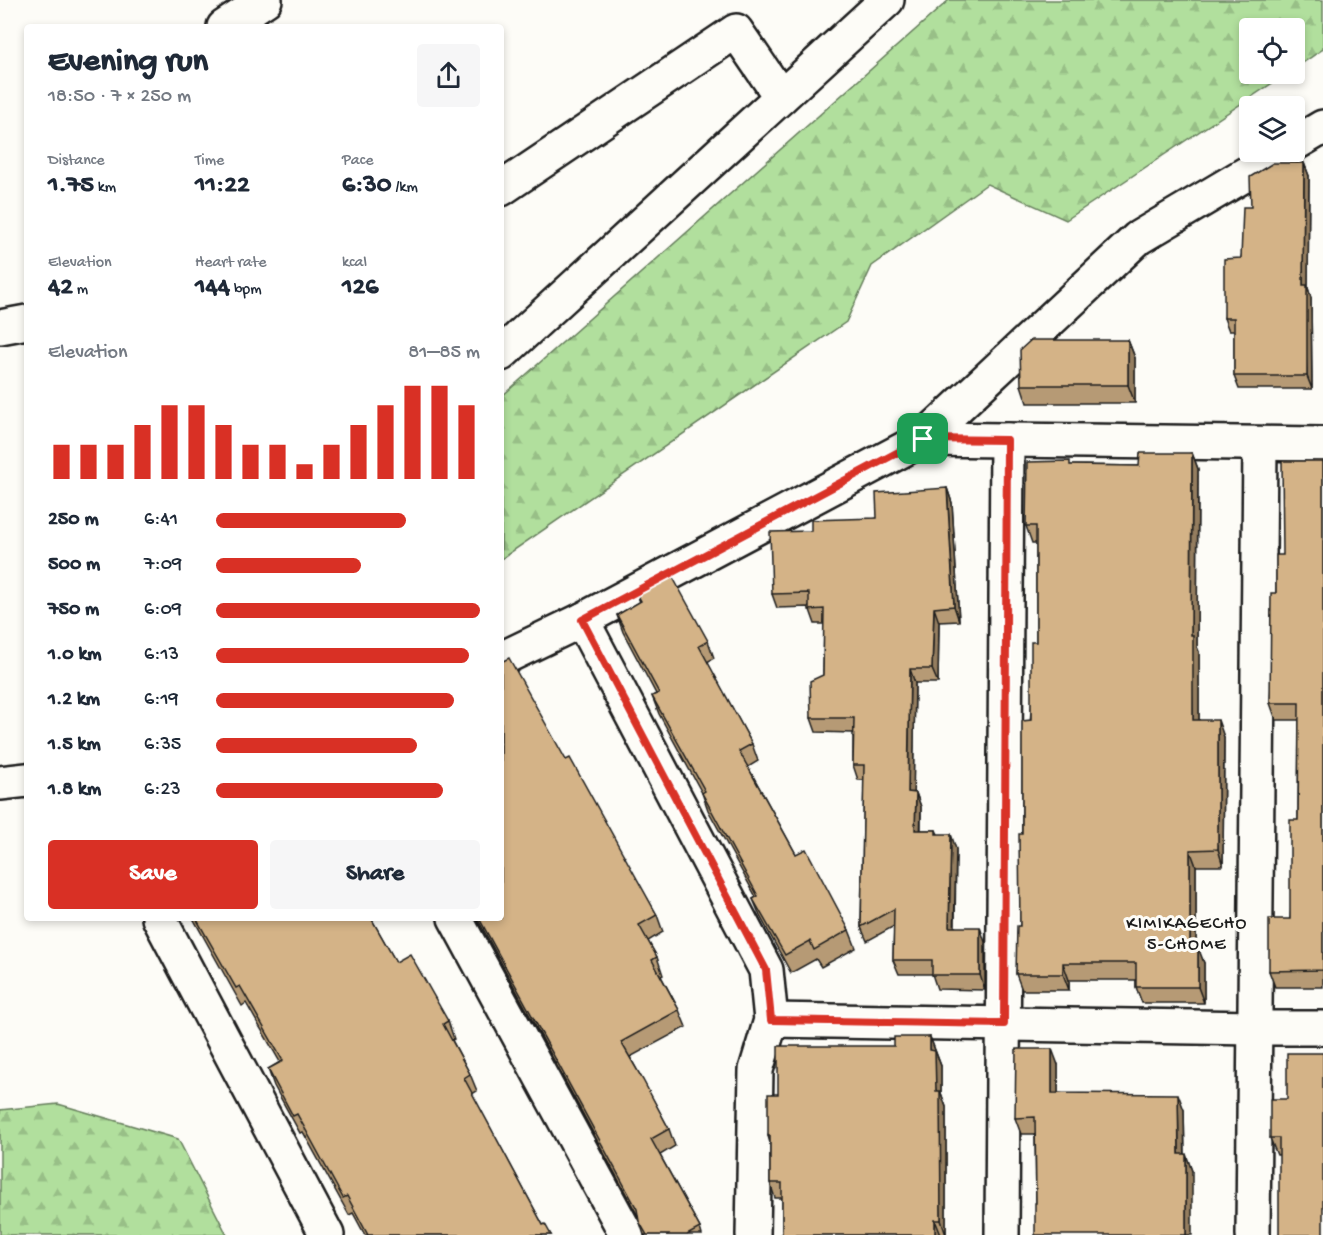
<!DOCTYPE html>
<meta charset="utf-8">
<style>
:root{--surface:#fff;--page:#f6f6f7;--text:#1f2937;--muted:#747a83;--accent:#d93025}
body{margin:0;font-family:"Gochi Hand",sans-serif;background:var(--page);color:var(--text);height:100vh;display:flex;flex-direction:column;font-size:22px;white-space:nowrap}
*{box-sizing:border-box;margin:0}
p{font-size:20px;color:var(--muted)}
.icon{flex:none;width:33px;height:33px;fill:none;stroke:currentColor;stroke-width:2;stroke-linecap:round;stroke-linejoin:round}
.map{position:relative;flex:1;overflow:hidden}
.sheet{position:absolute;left:24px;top:24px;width:480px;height:897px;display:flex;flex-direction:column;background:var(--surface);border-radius:6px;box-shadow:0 3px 9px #0003}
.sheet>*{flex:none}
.buttons{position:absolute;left:1239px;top:18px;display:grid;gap:12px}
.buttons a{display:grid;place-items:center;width:66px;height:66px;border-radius:6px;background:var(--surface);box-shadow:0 3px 9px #0003;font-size:30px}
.pin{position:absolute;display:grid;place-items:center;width:51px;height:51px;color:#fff;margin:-26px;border-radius:12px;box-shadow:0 3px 9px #0006}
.round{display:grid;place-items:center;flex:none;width:63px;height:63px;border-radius:6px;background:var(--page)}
.summary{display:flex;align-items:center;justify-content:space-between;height:102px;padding:0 24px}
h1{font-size:33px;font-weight:700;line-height:45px}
.figures{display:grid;grid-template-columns:repeat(3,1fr);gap:9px;height:102px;padding:6px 24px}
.figures div{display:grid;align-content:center}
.figures b{font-size:26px;font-weight:700}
.figures small{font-size:16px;font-weight:400}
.figures p{font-size:16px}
.chart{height:168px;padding:12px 24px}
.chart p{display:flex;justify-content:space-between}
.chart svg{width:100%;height:108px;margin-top:6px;stroke:var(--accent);stroke-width:6}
.cta{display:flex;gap:12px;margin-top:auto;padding:12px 24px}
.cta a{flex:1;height:69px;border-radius:6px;background:var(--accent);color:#fff;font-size:24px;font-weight:700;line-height:69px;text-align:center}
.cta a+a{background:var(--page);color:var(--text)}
ul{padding:0 24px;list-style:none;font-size:20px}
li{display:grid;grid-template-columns:96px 72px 1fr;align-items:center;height:45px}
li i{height:15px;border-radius:8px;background:var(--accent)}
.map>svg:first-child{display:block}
</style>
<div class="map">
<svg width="1323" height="1235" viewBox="0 0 1323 1235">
<defs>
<pattern id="forest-firs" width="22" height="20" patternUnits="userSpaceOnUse" patternTransform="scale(1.5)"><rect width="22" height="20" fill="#b1df9d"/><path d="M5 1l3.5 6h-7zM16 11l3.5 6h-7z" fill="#98bf87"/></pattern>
</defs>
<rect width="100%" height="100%" fill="#fdfcf7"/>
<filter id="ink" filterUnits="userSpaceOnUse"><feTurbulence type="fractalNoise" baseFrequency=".0167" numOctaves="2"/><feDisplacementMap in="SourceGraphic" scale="12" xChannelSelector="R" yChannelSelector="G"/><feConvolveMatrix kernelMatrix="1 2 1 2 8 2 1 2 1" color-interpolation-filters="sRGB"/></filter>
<g filter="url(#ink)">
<g fill="url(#forest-firs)" stroke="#667e5c" stroke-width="1.5">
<path d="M949 0H1323V49L1295 68 1294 28H1250V74H1286L1066 220 987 184 872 266 846 322 501 559V397Z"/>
<path d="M58 1104 178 1139 227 1235H0V1110Z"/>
</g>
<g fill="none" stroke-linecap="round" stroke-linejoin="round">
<g stroke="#1c1c1c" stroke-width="38">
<g id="street">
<path d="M224 27 265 0"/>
<path d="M1294 144 1323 127"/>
<path d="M501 189 736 31 781 97"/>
<path d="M0 327 27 322"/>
<path d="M923 439 1323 444"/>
<path d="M582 620 766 970 771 1020 756 1070 753 1235"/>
<path d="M501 659 582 620 923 439 1138 238 1283 152"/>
<path d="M0 783 27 780"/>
<path d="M455 918 627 1235"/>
<path d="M771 1020 1255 1028H1323"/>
<path d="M1002 1235 1007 440"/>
<path d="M1253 1235 1260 444"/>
</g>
</g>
<g stroke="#1c1c1c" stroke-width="38">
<g id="secondary">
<path d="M501 354 887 0"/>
<path d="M159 918 327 1235"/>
</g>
</g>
<use href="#street" stroke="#fdfcf7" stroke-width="33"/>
<use href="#secondary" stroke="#fdfcf7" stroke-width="33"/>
</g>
<g fill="#b69a74" stroke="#1c1c1c" stroke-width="1.5">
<path d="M1304 163 1309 176 1308 288 1311 298 1312 389H1239L1234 376V331H1229L1224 318 1241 258 1251 207Z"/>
<path d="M1128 340 1135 358V403H1027L1021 385Z"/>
<path d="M1192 453 1198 469 1197 647 1199 652V720L1224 737 1223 866H1196V947L1204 963V1003H1142L1136 987V980H1069V990H1022L1016 974 1020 926 1022 834 1036 642V543H1032L1026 526 1071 465 1139 466Z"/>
<path d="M1323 461V987H1275L1269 971 1290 919 1298 820 1299 720H1276L1270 703 1276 593 1283 555Z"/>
<path d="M947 488 952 503 959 621 939 622 938 683H915L913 793H916L921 807V830H936L938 834 956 849 955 927 985 942V990L937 989 932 974H899L893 960 894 926 867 941 861 927 864 780H858L853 765V733L816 732 811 718 823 675 824 624H815L809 607 777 608 772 594 811 531 877 518Z"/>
<path d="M636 592 708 641 714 658 707 662 752 744 758 761 748 767 796 854 849 930 856 948 821 967 816 959 791 973 760 916 753 899 756 897 708 810 702 793 659 714 652 696 656 694 623 632 617 615 640 602Z"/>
<path d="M566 760 657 915 663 932 648 941 657 957 663 975 661 976 679 1010 686 1027 630 1057 669 1129 675 1146 660 1155 700 1228 702 1235H644L638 1216 477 918H501Z"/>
<path d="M193 918H371L396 962 448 1021 454 1039 452 1040 470 1074 477 1091 472 1094 543 1225 551 1235H365L353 1213 349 1215 303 1132 300 1133 274 1086 268 1069 280 1062 246 1003 242 1006Z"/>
<path d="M930 1037 941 1066V1093L946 1107V1235H782V1198H775L770 1183V1143L768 1136 778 1094 894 1046Z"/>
<path d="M1323 1053 1279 1155H1277L1270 1138Z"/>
<path d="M1058 1065V1093L1184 1110 1185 1154 1192 1171 1036 1203 1035 1134H1021L1015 1118Z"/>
</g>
<g fill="#947d5e" stroke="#1c1c1c" stroke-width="1.5">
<path d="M1304 163 1309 176 1308 288 1311 298 1312 389 1307 376 1303 285Z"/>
<path d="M1128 340 1135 358V403L1128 385Z"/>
<path d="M1192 453 1198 469 1197 647 1199 652V737L1193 720 1191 635Z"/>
<path d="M947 488 952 503 959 621 954 606Z"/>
<path d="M934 608 939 622 938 683 932 669Z"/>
<path d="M910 669 915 683 913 807 908 792Z"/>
<path d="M1218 720 1224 737 1223 866 1218 849Z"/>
<path d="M916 793 921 807 920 844 915 830Z"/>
<path d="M951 834 956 849 954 941 949 927Z"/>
<path d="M1190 850 1196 866V963L1190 947Z"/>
<path d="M980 927 985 942V990L980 975Z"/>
<path d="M1198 947 1204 963V1003L1198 987Z"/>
<path d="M1063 963 1069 980V990L1063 974Z"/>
<path d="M930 1037 941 1066V1093L946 1107V1235L941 1220 936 1091 930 1050Z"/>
<path d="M1052 1049 1058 1065V1109L1052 1093Z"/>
<path d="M1178 1094 1184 1110 1185 1171 1179 1154Z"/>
<path d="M1186 1154 1192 1171V1235H1186Z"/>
<path d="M935 1220 941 1235H935Z"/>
</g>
<g fill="#d4b387" stroke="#1c1c1c" stroke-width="1.5">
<path d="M1273 163H1304L1303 285H1307V376H1234V318H1224V259L1241 258 1243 207H1251L1250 177Z"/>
<path d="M1031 340H1128V385H1021L1020 350Z"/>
<path d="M1140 453H1192L1191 635H1193V720H1218V849L1190 850V947H1198V987H1136V963H1063V974H1016L1017 926H1020L1019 834H1022V721L1031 720V642H1036V526H1026L1027 462 1070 461V465L1139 466Z"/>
<path d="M1282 461H1323V970L1269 971V919H1290V820H1298L1299 703H1270L1271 593H1276V555H1283Z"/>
<path d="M947 488 954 606 934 608 932 669H910L908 792 916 793 915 830H936V834H951L949 927H980V975H932V960H893L894 909 861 927 864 765H853L854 718H811L810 681 823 675 824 609 809 610V593L772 594 770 532 811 531V520L877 518 876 493Z"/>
<path d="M671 574 708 641 699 646 752 744 739 751 796 854 806 849 849 930 814 950 810 941 785 955 753 899 758 896 702 793 705 791 652 696 659 693 617 615 641 601 636 592Z"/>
<path d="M509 658 566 760 570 758 657 915 639 925 657 957 652 960 679 1010 621 1042 643 1080 669 1129 651 1139 700 1228 687 1235H647L639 1221 637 1209 479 918H501V662Z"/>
<path d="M196 918H371L396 962 410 954 448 1021 443 1024 470 1074 464 1078 543 1225 545 1224 551 1235H368L347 1196 343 1198 297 1114 293 1116 268 1069 283 1061 240 986 236 988Z"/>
<path d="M894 1037H930V1050L935 1051 936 1091H940L941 1220H935V1235H782V1183H770V1136H768V1094H778V1046H894Z"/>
<path d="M1016 1049H1052V1093L1178 1094 1179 1154H1186V1235H1035V1203H1036L1035 1117 1015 1118Z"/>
<path d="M1287 1053H1323V1235H1279V1138H1270V1099H1287Z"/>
</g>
</g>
<g fill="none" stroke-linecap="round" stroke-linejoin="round" filter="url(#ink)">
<g stroke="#fff" stroke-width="12">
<path id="route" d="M923 439 1007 440 1004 1024 771 1020 766 970 582 620Z"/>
</g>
<use href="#route" stroke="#d93025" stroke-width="8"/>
</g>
<g text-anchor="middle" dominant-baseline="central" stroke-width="6" stroke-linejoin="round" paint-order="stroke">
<g font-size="18" letter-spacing="1.5" fill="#1c1c1c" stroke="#fdfcf7">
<text x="1187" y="924">KIMIKAGECHO<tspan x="1187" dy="21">5-CHOME</tspan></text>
</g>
</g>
</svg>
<div class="buttons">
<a><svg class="icon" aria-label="locate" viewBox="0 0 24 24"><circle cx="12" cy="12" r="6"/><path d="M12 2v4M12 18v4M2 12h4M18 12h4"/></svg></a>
<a><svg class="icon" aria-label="layers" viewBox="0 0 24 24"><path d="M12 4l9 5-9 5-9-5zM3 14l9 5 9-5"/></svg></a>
</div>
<div class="pin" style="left:923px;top:439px;background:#1e9e55"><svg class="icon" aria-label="arrive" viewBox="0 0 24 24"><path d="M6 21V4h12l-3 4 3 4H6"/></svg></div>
<section class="sheet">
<div class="summary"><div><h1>Evening run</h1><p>18:50 · 7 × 250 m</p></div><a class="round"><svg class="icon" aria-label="share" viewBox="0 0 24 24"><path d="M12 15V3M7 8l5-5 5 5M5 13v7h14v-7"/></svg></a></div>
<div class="figures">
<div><p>Distance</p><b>1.75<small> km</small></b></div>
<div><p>Time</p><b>11:22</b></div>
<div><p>Pace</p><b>6:30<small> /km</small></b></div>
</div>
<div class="figures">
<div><p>Elevation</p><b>42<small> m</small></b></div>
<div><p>Heart rate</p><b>144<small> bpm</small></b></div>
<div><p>kcal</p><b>126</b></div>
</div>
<div class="chart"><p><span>Elevation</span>81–85 m</p>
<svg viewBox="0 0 160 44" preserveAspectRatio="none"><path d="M5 44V30M15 44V30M25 44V30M35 44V22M45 44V14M55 44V14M65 44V22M75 44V30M85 44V30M95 44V38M105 44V30M115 44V22M125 44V14M135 44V6M145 44V6M155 44V14"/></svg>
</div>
<ul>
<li><b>250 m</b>6:41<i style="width:72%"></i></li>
<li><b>500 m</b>7:09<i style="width:55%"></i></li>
<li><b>750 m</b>6:09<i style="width:100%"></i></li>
<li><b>1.0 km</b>6:13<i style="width:96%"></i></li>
<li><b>1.2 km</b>6:19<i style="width:90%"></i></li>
<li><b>1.5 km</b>6:35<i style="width:76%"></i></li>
<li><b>1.8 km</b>6:23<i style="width:86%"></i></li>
</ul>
<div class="cta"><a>Save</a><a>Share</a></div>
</section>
</div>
